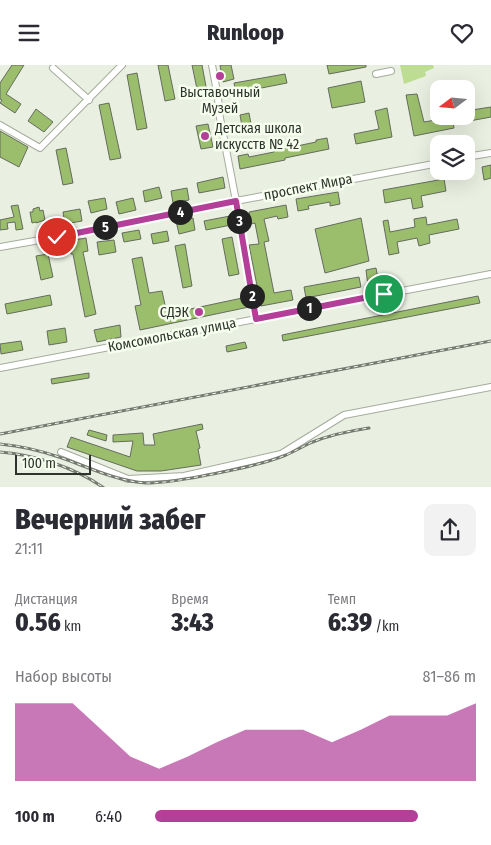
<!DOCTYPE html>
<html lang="ru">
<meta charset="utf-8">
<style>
:root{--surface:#fff;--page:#f2f2f3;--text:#2b2b33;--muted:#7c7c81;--accent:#b33f99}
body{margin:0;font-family:"Fira Sans Condensed",sans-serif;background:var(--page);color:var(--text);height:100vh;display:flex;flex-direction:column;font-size:19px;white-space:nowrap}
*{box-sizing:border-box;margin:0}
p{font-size:16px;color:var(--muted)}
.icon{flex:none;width:28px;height:28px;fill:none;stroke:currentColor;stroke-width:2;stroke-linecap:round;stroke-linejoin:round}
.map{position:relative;height:422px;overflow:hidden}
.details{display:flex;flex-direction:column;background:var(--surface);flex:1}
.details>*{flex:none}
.needle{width:32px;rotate:254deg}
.fabs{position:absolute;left:430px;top:15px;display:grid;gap:10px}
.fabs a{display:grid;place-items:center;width:45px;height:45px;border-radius:10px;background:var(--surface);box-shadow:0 5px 20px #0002;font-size:25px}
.scale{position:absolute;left:15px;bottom:12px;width:76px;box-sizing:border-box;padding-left:5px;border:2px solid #30332d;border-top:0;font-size:14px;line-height:18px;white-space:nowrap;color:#30332d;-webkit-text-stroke:4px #f6feee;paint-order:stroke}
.pin{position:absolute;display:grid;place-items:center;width:42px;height:42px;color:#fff;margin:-21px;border:2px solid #fff;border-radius:50%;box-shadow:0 1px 5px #0007}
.km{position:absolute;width:25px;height:25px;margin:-12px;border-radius:50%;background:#222;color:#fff;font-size:14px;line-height:25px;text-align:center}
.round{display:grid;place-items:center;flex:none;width:52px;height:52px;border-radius:10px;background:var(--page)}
.summary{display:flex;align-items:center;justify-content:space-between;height:85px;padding:0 15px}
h1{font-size:28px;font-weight:800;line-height:38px}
.metrics{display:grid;grid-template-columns:repeat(3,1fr);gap:8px;height:85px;padding:5px 15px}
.metrics div{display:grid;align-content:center}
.metrics b{font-size:25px;font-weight:800}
.metrics small{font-size:14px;font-weight:400}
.metrics p{font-size:14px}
.chart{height:140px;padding:10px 15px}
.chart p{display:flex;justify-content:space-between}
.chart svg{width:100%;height:90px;margin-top:5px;fill:var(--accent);opacity:.7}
ul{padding:0 15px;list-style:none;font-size:16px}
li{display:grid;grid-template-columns:80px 60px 1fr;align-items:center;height:38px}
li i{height:12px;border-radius:6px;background:var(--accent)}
header{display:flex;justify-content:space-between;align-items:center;height:65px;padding:0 15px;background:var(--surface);font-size:22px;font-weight:800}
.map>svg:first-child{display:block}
</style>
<header><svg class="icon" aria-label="menu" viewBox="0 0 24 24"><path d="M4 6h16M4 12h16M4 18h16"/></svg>Runloop<svg class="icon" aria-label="heart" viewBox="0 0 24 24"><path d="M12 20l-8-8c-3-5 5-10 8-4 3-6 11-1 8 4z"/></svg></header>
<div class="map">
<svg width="491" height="423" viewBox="0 0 491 423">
<rect width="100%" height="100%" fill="#e9f0e1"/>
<path fill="#bcdd92" d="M400 0H433L434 3 425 7 426 11 404 19Z"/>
<g fill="#9bbe6c" stroke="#656b5e">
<path d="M12 0H24L6 29 21 39 15 48 0 38 2 35 0 34V18Z"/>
<path d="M158 0H168L175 34 165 36Z"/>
<path d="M192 0H202L207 27 198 29Z"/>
<path d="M220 0H231L234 14 223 17Z"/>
<path d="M327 0H366V2L329 9Z"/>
<path d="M137 8 147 63 137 65 127 10Z"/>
<path d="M285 9 287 18 236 28 234 18Z"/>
<path d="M361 16 365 37 332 43 328 23Z"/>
<path d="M417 29 424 57 452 52 454 63 414 71 406 30Z"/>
<path d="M109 38 121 93 110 95 99 40Z"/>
<path d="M491 42V52L464 57 463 51H466V44L472 43V45Z"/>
<path d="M387 43 392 72 356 79 354 69 379 64 375 46Z"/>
<path d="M36 44 53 57 44 67 28 56Z"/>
<path d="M249 48 251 59 242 61 240 50Z"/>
<path d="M208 59 213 82 201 84 196 61Z"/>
<path d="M0 66 28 82 19 102 0 92Z"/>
<path d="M327 73 329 84 285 93V95L240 104 238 91 248 89 249 92 274 87V85L287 83V80L296 78 297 81 316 77V75Z"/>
<path d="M66 83 73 118 63 120 56 85Z"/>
<path d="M491 100V113L484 115 482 102Z"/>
<path d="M223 112 225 123 199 128 197 118Z"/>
<path d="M444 114 446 126 421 131 423 142 413 144 411 133 385 138 383 125Z"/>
<path d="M159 122 162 133 145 137 143 126Z"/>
<path d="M187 123 189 135 173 138 171 126Z"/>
<path d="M338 127 340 139 330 141V137L308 141 309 144 298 146 296 134Z"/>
<path d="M105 133 107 144 91 148 88 136Z"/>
<path d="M133 133 136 145 119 149 116 137Z"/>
<path d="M18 140 23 164 16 165 15 157 7 158 8 164 0 165V155L14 152 11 141Z"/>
<path d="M286 140 288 152 278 154 277 151 264 154 269 176 264 177 274 228 291 225 293 235 261 241 249 180 259 179 255 158 251 159 249 147Z"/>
<path d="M39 142 40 146 43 145 45 155 36 158V157L32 158 30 147H33V144Z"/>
<path d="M80 144 82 156 65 159 63 147Z"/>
<path d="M230 151 231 160 206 165 204 156Z"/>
<path d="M426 152 427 160 457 154 459 164 429 170 430 178 419 181 417 173 397 177 399 188 389 190 383 156 388 155 390 167 415 162 414 154Z"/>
<path d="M193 153 195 165 179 169 176 156Z"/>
<path d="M361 153 369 196 325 208 315 164Z"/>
<path d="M139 165 141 174 124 177 122 168Z"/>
<path d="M167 166 169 176 153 179 151 169Z"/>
<path d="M232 172 239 209 229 211 222 174Z"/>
<path d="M86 173 88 186 83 187 96 249 85 252 73 189H71L69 176Z"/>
<path d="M114 175 116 187 99 190 97 177Z"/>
<path d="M185 179 192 221 183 223 175 181Z"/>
<path d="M48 189 53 212 41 215 36 191Z"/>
<path d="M142 192 149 228 162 226 167 249 247 232 249 242 140 265 135 241 141 240 132 194Z"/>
<path d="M376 203 379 219 368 221 366 205Z"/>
<path d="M359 212 361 222 306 233 304 222Z"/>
<path d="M50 230 52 240 7 249 5 239Z"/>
<path d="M478 231 480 238 283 276 282 270Z"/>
<path d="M120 260 121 272 97 277 94 265Z"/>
<path d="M65 263 67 277 49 280 47 266Z"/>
<path d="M21 276 23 285 1 289 0 279Z"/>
<path d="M245 277 247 283 227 287 226 281Z"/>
<path d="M89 308V313L52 319 51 314Z"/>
<path d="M202 359 203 364 196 366 200 383 198 384 201 400 161 406H137L67 382 71 372 130 392 133 376 113 377V370L143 368 144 380H155L153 369Z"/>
<path d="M89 365 107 370 106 376 87 370Z"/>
</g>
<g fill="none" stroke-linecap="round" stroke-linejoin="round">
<g stroke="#a5ac9d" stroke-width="8">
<g id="minor">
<path d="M212 0 218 32 219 48 236 136 256 254"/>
<path d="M53 3 89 35"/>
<path d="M376 9 391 6"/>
<path d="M0 60 40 83 122 0"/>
<path d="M466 92 491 88"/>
<path d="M0 182 57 172 236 136 439 98"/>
<path d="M0 303 491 209"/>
<path d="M61 387 128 414 184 411 281 389 344 350 491 322"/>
</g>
</g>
<use href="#minor" stroke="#fff" stroke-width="6"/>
<g stroke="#757970" stroke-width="3">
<g id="rail">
<path d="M0 369 491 276"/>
<path d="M0 379C22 381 42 386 62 393 90 403 117 416 146 418 169 418 191 413 213 409 238 404 263 399 286 390 295 386 302 382 310 378 329 370 349 366 369 363"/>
<path d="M0 387C36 390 74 402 104 423"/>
</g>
</g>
<use href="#rail" stroke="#f6feee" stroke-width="1" stroke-dasharray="4" stroke-linecap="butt"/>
</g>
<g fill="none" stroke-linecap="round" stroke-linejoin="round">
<g stroke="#fff" stroke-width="10">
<path id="route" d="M57 172 236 136 256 254 384 229"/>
</g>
<use href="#route" stroke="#b33f99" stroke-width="6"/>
</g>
<g fill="#b33f99" stroke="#f6feee" stroke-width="2">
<circle cx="220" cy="11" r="5"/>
<circle cx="205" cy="71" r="5"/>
<circle cx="199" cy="247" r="5"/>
</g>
<g text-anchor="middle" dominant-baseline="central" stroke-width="5" stroke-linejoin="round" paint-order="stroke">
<g font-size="14" fill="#30332d" stroke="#f6feee">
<text x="220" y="27">Выставочный<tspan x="220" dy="16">Музей</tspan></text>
<text x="215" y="63" text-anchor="start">Детская школа<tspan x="215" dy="16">искусств № 42</tspan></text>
<text x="189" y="247" text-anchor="end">СДЭК</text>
</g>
<g font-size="14" fill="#30332d" stroke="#f6feee">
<text transform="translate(308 122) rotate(-11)">проспект Мира</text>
<text transform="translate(172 270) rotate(-11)">Комсомольская улица</text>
</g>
</g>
</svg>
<div class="fabs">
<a><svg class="needle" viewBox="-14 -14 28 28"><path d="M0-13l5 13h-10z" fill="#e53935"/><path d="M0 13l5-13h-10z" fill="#7c7c81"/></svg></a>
<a><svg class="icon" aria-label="layers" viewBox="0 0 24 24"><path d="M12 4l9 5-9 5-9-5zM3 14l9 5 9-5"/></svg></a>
</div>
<div class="scale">100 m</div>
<div class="pin" style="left:384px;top:229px;background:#1e9e55"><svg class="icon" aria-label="arrive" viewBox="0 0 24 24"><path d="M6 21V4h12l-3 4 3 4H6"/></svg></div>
<div class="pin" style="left:57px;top:172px;background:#d93025"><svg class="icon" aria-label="check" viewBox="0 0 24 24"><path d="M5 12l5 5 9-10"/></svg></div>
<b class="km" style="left:309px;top:243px">1</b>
<b class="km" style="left:252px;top:231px">2</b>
<b class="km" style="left:239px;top:156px">3</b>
<b class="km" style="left:180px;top:147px">4</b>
<b class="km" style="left:105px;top:162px">5</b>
</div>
<section class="details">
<div class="summary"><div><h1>Вечерний забег</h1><p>21:11</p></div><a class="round"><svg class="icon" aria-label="share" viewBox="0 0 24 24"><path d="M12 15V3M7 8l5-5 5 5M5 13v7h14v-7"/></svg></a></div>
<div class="metrics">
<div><p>Дистанция</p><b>0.56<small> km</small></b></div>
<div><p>Время</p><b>3:43</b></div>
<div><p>Темп</p><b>6:39<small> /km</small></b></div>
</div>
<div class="chart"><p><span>Набор высоты</span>81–86 m</p>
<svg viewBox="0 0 160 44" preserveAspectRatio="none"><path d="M0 44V6L10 6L20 6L30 19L40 32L50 38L60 32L70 25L80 19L90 19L100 19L110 25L120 19L130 12L140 12L150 12L160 6V44z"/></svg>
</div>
<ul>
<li><b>100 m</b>6:40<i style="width:82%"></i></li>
</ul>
</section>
